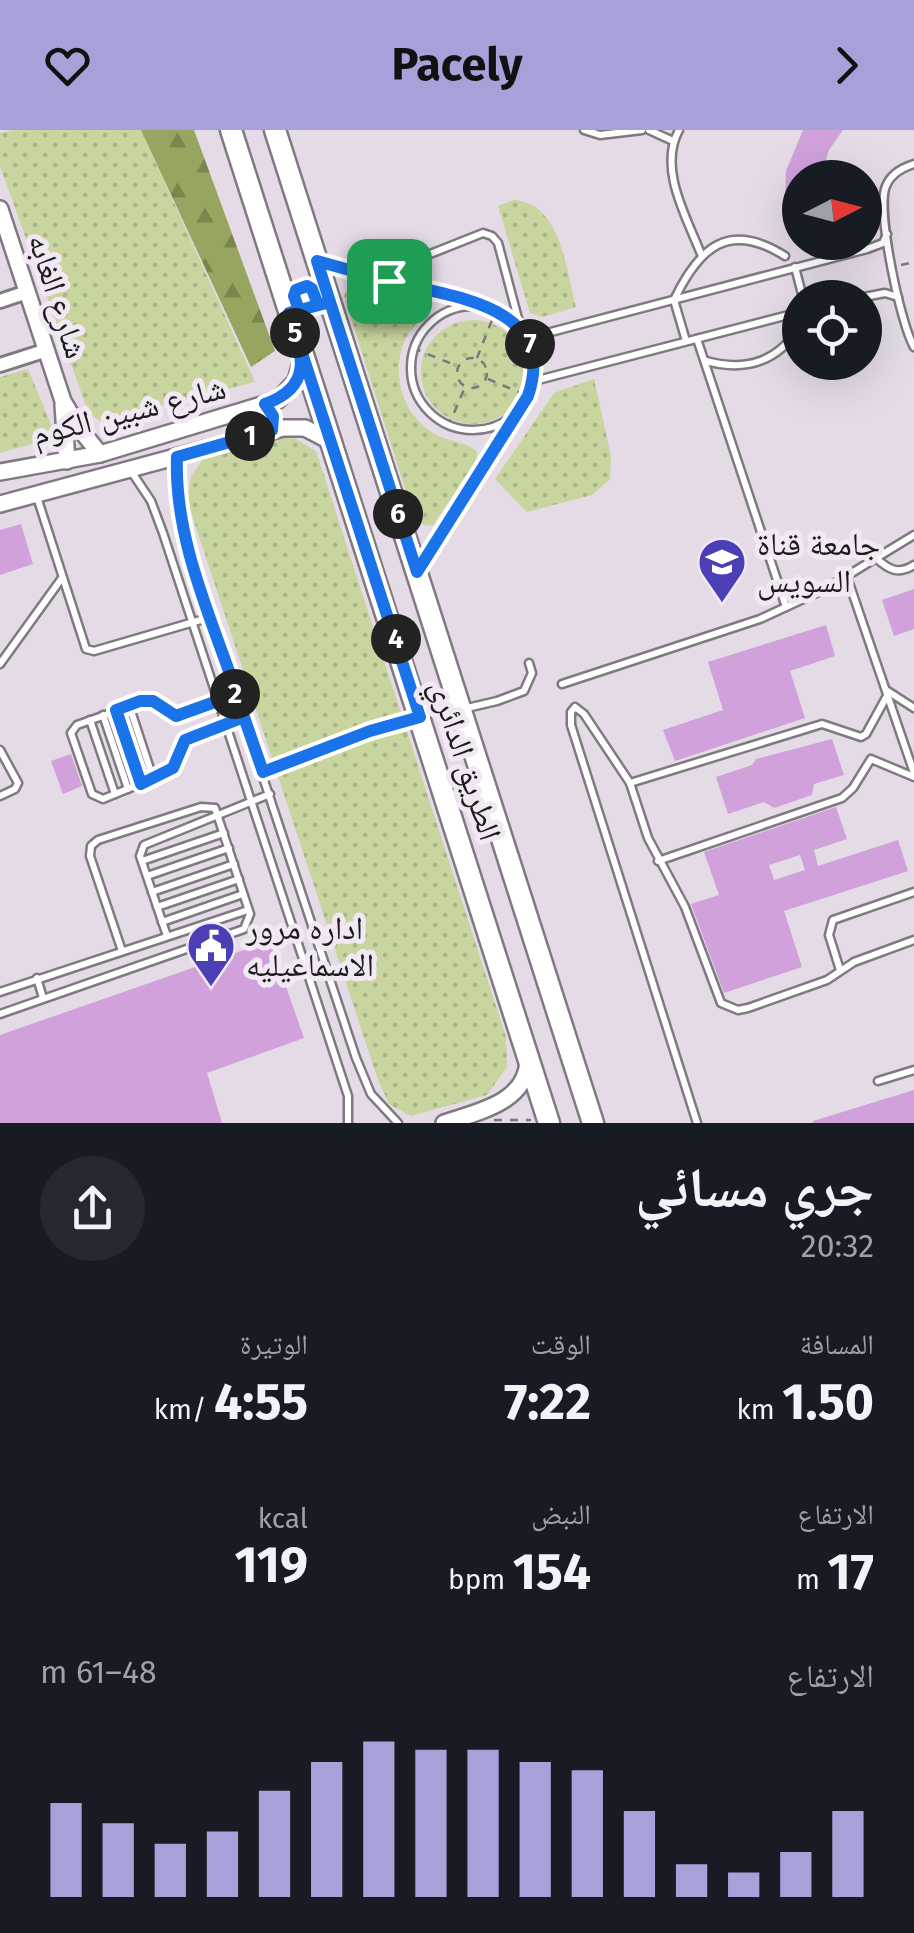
<!DOCTYPE html>
<html lang="ar">
<meta charset="utf-8">
<style>
:root{--surface:#171b24;--page:#242831;--text:#f1f3f6;--muted:#9ea1a6;--accent:#a6a2d9}
body{margin:0;font-family:"Fira Sans","Noto Naskh Arabic",sans-serif;background:var(--page);color:var(--text);direction:rtl;height:100vh;display:flex;flex-direction:column;font-size:38px;white-space:nowrap}
*{box-sizing:border-box;margin:0}
p{font-size:32px;color:var(--muted)}
.icon{flex:none;width:55px;height:55px;fill:none;stroke:currentColor;stroke-width:2;stroke-linecap:round;stroke-linejoin:round}
.map{position:relative;height:993px;overflow:hidden;direction:ltr}
.side{display:flex;flex-direction:column;background:var(--surface);flex:1}
.side>*{flex:none}
.needle{width:65px;rotate:84deg}
.buttons{position:absolute;left:782px;top:30px;display:grid;gap:20px}
.buttons a{display:grid;place-items:center;width:100px;height:100px;border-radius:50%;background:var(--surface);box-shadow:0 10px 40px #0002;font-size:50px}
.pin{position:absolute;display:grid;place-items:center;width:85px;height:85px;color:#fff;margin:-42px;border-radius:20px;box-shadow:0 5px 15px #0006}
.km{position:absolute;width:50px;height:50px;margin:-25px;border-radius:50%;background:#222;color:#fff;font-size:28px;line-height:50px;text-align:center}
.round{display:grid;place-items:center;flex:none;width:105px;height:105px;border-radius:52px;background:var(--page)}
.overview{display:flex;align-items:center;justify-content:space-between;height:170px;padding:0 40px}
h1{font-size:55px;font-weight:700;line-height:75px}
.figures{display:grid;grid-template-columns:repeat(3,1fr);gap:15px;height:170px;padding:10px 40px}
.figures div{display:grid;align-content:center}
.figures b{font-size:50px;font-weight:700}
.figures small{font-size:28px;font-weight:400}
.figures p{font-size:28px}
.chart{height:280px;padding:20px 40px}
.chart p{display:flex;justify-content:space-between}
.chart svg{width:100%;height:180px;margin-top:10px;stroke:var(--accent);stroke-width:6}
header{display:flex;justify-content:space-between;align-items:center;height:130px;padding:0 40px;background:var(--accent);color:#111;font-size:45px;font-weight:700}
.map>svg:first-child{display:block}
</style>
<header><svg class="icon" aria-label="forward" viewBox="0 0 24 24"><path d="M9 5l7 7-7 7"/></svg>Pacely<svg class="icon" aria-label="heart" viewBox="0 0 24 24"><path d="M12 20l-8-8c-3-5 5-10 8-4 3-6 11-1 8 4z"/></svg></header>
<div class="map">
<svg width="914" height="993" viewBox="0 0 914 993">
<defs>
<pattern id="grass-dots" width="8" height="8" patternUnits="userSpaceOnUse" patternTransform="scale(2.5)"><rect width="8" height="8" fill="#c8d59e"/><path d="M2 2h.1M6 6h.1" fill="none" stroke="#abb688" stroke-width="1.8" stroke-linecap="round"/></pattern>
<pattern id="forest-firs" width="22" height="20" patternUnits="userSpaceOnUse" patternTransform="scale(2.5)"><rect width="22" height="20" fill="#96a55f"/><path d="M5 1l3.5 6h-7zM16 11l3.5 6h-7z" fill="#7a864e"/></pattern>
</defs>
<rect width="100%" height="100%" fill="#e4dbe6"/>
<g fill="url(#grass-dots)">
<path d="M12 0H141L255 252 100 291 89 284 0 36V3Z"/>
<path d="M514 70C561 73 566 140 576 177L542 187 530 183 498 76Z"/>
<path d="M359 154 419 169 425 174C424 189 408 200 403 215 391 250 405 291 441 307 453 312 467 313 477 321V330L433 395 425 396 414 387 344 166 349 155Z"/>
<circle cx="473" cy="242" r="52"/>
<path d="M28 239 56 307 0 323V247Z"/>
<path d="M594 249 611 326 610 349 592 365 527 382 495 349 554 263Z"/>
<path d="M271 308H294L316 321 506 907 507 937 487 965 411 986 389 974 378 950 187 370 191 346 204 328Z"/>
</g>
<path fill="url(#forest-firs)" d="M141 0H194L275 221 251 237Z"/>
<g fill="#d0a1db" fill-rule="evenodd">
<path d="M803 0H843L829 20 820 48H800V73L785 74 786 41Z"/>
<path d="M21 394 33 434 0 445V400Z"/>
<path d="M914 459V499L894 506 882 470Z"/>
<path d="M826 495 835 526 790 541 805 588 675 631 663 600 723 580 708 532Z"/>
<path d="M832 609 844 645 814 654 812 665 774 678 764 672 728 684 716 647 752 635 756 629Z"/>
<path d="M71 624 82 656 63 664 51 631Z"/>
<path d="M836 677 847 709 814 720 818 736 898 710 908 741 784 781 802 837 724 863 691 774 719 765 704 722ZM800 725 805 740 774 750 769 735Z"/>
<path d="M270 811 304 908 207 943 222 993H0V905Z"/>
<path d="M914 960V993H813V991Z"/>
</g>
<g fill="none" stroke-linecap="round" stroke-linejoin="round">
<g stroke="#817982" stroke-width="11">
<g id="service">
<path d="M584 0 600 5 642 0"/>
<path d="M649 0 673 11"/>
<path d="M679 0C658 38 686 86 701 124"/>
<path d="M914 34C901 38 889 45 885 59 878 86 900 192 914 217"/>
<path d="M323 133 470 173"/>
<path d="M795 137 803 168"/>
<path d="M389 151 430 124 483 103 492 106 498 113 520 196"/>
<path d="M859 168 885 163 898 167"/>
<circle cx="473" cy="238" r="62"/>
<path d="M528 208 867 119 883 113 887 104"/>
<path d="M697 209 786 477"/>
<path d="M686 211 674 170C699 118 728 90 785 126"/>
<path d="M706 231C746 242 777 232 800 197"/>
<path d="M534 251 800 182"/>
<path d="M177 327 176 365 188 421 356 928 371 964 398 993"/>
<path d="M131 341 151 371 163 403 348 966V993"/>
<path d="M37 367 86 519 94 521 211 487"/>
<path d="M876 428C889 440 898 445 914 435"/>
<path d="M420 437 515 286"/>
<path d="M847 447 914 643"/>
<path d="M0 534 62 448"/>
<path d="M562 554 760 489 827 458 914 405"/>
<path d="M886 560 914 578"/>
<path d="M237 564 176 586 148 570 77 595 71 603 92 664 103 669 169 642C178 633 175 621 182 612 191 601 230 592 244 587"/>
<path d="M129 575 153 648"/>
<path d="M467 578 497 571 524 561 532 543 529 533"/>
<path d="M116 580 141 653"/>
<path d="M103 585 128 659"/>
<path d="M90 590 115 664"/>
<path d="M0 620 18 653 15 659 0 666"/>
<path d="M630 653 822 594 861 607 866 604 888 564"/>
<path d="M142 731 224 703"/>
<path d="M658 731 842 668 853 658 871 629 914 647"/>
<path d="M147 746 229 718"/>
<path d="M152 762 234 734"/>
<path d="M157 777 239 749"/>
<path d="M162 792 243 764"/>
<path d="M167 806 140 726 144 715 270 664"/>
<path d="M840 840 829 805 833 790 914 762"/>
<path d="M37 848 43 868"/>
<path d="M0 862 248 780"/>
<path d="M0 884 244 799 250 784 215 678 201 677 98 710 91 716 90 726 122 821"/>
<path d="M878 951 914 940"/>
<path d="M697 993 571 595V582L575 577 584 584 630 653 648 708 685 777 721 873 738 880 748 878 827 850 854 832 914 810"/>
</g>
</g>
<g stroke="#817982" stroke-width="18">
<g id="minor">
<path d="M0 171 27 162"/>
<path d="M0 235 47 220"/>
</g>
</g>
<g stroke="#817982" stroke-width="20">
<g id="tertiary">
<path d="M0 79 63 271 79 298 100 324"/>
<path d="M63 275 67 331"/>
<path d="M0 342 100 324 278 270 296 251 302 229"/>
<path d="M0 374 283 298H305L332 312"/>
<path d="M444 993C477 982 526 973 528 931"/>
</g>
</g>
<g stroke="#817982" stroke-width="25">
<g id="primary">
<path d="M231 0 549 993"/>
<path d="M275 0 593 993"/>
</g>
</g>
<g stroke="#7c777d" stroke-width="2.5" stroke-dasharray="8 8" stroke-linecap="butt">
<path d="M901 135 914 132"/>
<path d="M413 218 457 236"/>
<path d="M477 228 496 180"/>
<circle cx="472" cy="243" r="15"/>
<path d="M488 249 528 266"/>
<path d="M444 294 451 290 465 257"/>
<path d="M269 639 403 592"/>
<path d="M494 990H531"/>
</g>
<use href="#service" stroke="#fff" stroke-width="6"/>
<use href="#minor" stroke="#fff" stroke-width="12"/>
<use href="#tertiary" stroke="#fff" stroke-width="15"/>
<use href="#primary" stroke="#fff" stroke-width="20"/>
</g>
<g fill="none" stroke-linecap="round" stroke-linejoin="round">
<g stroke="#fff" stroke-width="20">
<path id="route" d="M389 151 317 131 330 172 289 183C302 223 315 256 265 274L273 286 272 300 177 327C174 409 211 487 237 564L176 586 153 571H140L116 580 141 654 173 638 185 610 244 587 263 642 370 601 420 587 289 183 299 180 294 166 296 160 307 156 312 159 318 175 330 172 417 442 528 266C559 174 450 167 389 151"/>
</g>
<use href="#route" stroke="#1a73e8" stroke-width="12"/>
</g>
<defs>
<g id="university-pin" transform="scale(2.5)"><path d="M0 17L-7.5 6A9.5 9.5 0 1 1 7.5 6Z" fill="#4a3fb5" stroke="#f1e8f3"/><path d="M0-5L7-2L0 1L-7-2ZM-4 1L0 2.5L4 1V4Q0 6-4 4Z" fill="#fff"/></g>
<g id="civic-pin" transform="scale(2.5)"><path d="M0 17L-7.5 6A9.5 9.5 0 1 1 7.5 6Z" fill="#4a3fb5" stroke="#f1e8f3"/><path d="M-.6-6.5H3V-4.5H.6V-3L4-1V1h2V6H-6V1h2V-1L-.6-3ZM-1.2 2.5V6h2.4V2.5Z" fill="#fff"/></g>
</defs>
<g fill-rule="evenodd">
<use href="#university-pin" x="722" y="432"/>
<use href="#civic-pin" x="211" y="816"/>
</g>
<g text-anchor="middle" dominant-baseline="central" stroke-width="10" stroke-linejoin="round" paint-order="stroke">
<g font-size="32" fill="#1e1b1e" stroke="#f1e8f3">
<text transform="translate(58 166) rotate(72)">شارع الغابه</text>
<text transform="translate(129 281) rotate(-14)">شارع شبين الكوم</text>
<text transform="translate(466 630) rotate(72)">الطريق الدائري</text>
</g>
<g font-size="32" fill="#1e1b1e" stroke="#f1e8f3" text-anchor="start">
<text x="757" y="414">جامعة قناة<tspan x="757" dy="37">السويس</tspan></text>
<text x="246" y="798">اداره مرور<tspan x="246" dy="37">الاسماعيليه</tspan></text>
</g>
</g>
</svg>
<div class="buttons">
<a><svg class="needle" viewBox="-14 -14 28 28"><path d="M0-13l5 13h-10z" fill="#e53935"/><path d="M0 13l5-13h-10z" fill="#9ea1a6"/></svg></a>
<a><svg class="icon" aria-label="locate" viewBox="0 0 24 24"><circle cx="12" cy="12" r="6"/><path d="M12 2v4M12 18v4M2 12h4M18 12h4"/></svg></a>
</div>
<div class="pin" style="left:389px;top:151px;background:#1e9e55"><svg class="icon" aria-label="arrive" viewBox="0 0 24 24"><path d="M6 21V4h12l-3 4 3 4H6"/></svg></div>
<b class="km" style="left:250px;top:306px">1</b>
<b class="km" style="left:235px;top:564px">2</b>
<b class="km" style="left:396px;top:509px">4</b>
<b class="km" style="left:295px;top:203px">5</b>
<b class="km" style="left:398px;top:384px">6</b>
<b class="km" style="left:530px;top:214px">7</b>
</div>
<section class="side">
<div class="overview"><div><h1>جري مسائي</h1><p>20:32</p></div><a class="round"><svg class="icon" aria-label="share" viewBox="0 0 24 24"><path d="M12 15V3M7 8l5-5 5 5M5 13v7h14v-7"/></svg></a></div>
<div class="figures">
<div><p>المسافة</p><b>1.50<small> km</small></b></div>
<div><p>الوقت</p><b>7:22</b></div>
<div><p>الوتيرة</p><b>4:55<small> /km</small></b></div>
</div>
<div class="figures">
<div><p>الارتفاع</p><b>17<small> m</small></b></div>
<div><p>النبض</p><b>154<small> bpm</small></b></div>
<div><p>kcal</p><b>119</b></div>
</div>
<div class="chart"><p><span>الارتفاع</span>48–61 m</p>
<svg viewBox="0 0 160 44" preserveAspectRatio="none"><path d="M5 44V21M15 44V26M25 44V31M35 44V28M45 44V18M55 44V11M65 44V6M75 44V8M85 44V8M95 44V11M105 44V13M115 44V23M125 44V36M135 44V38M145 44V33M155 44V23"/></svg>
</div>
</section>
